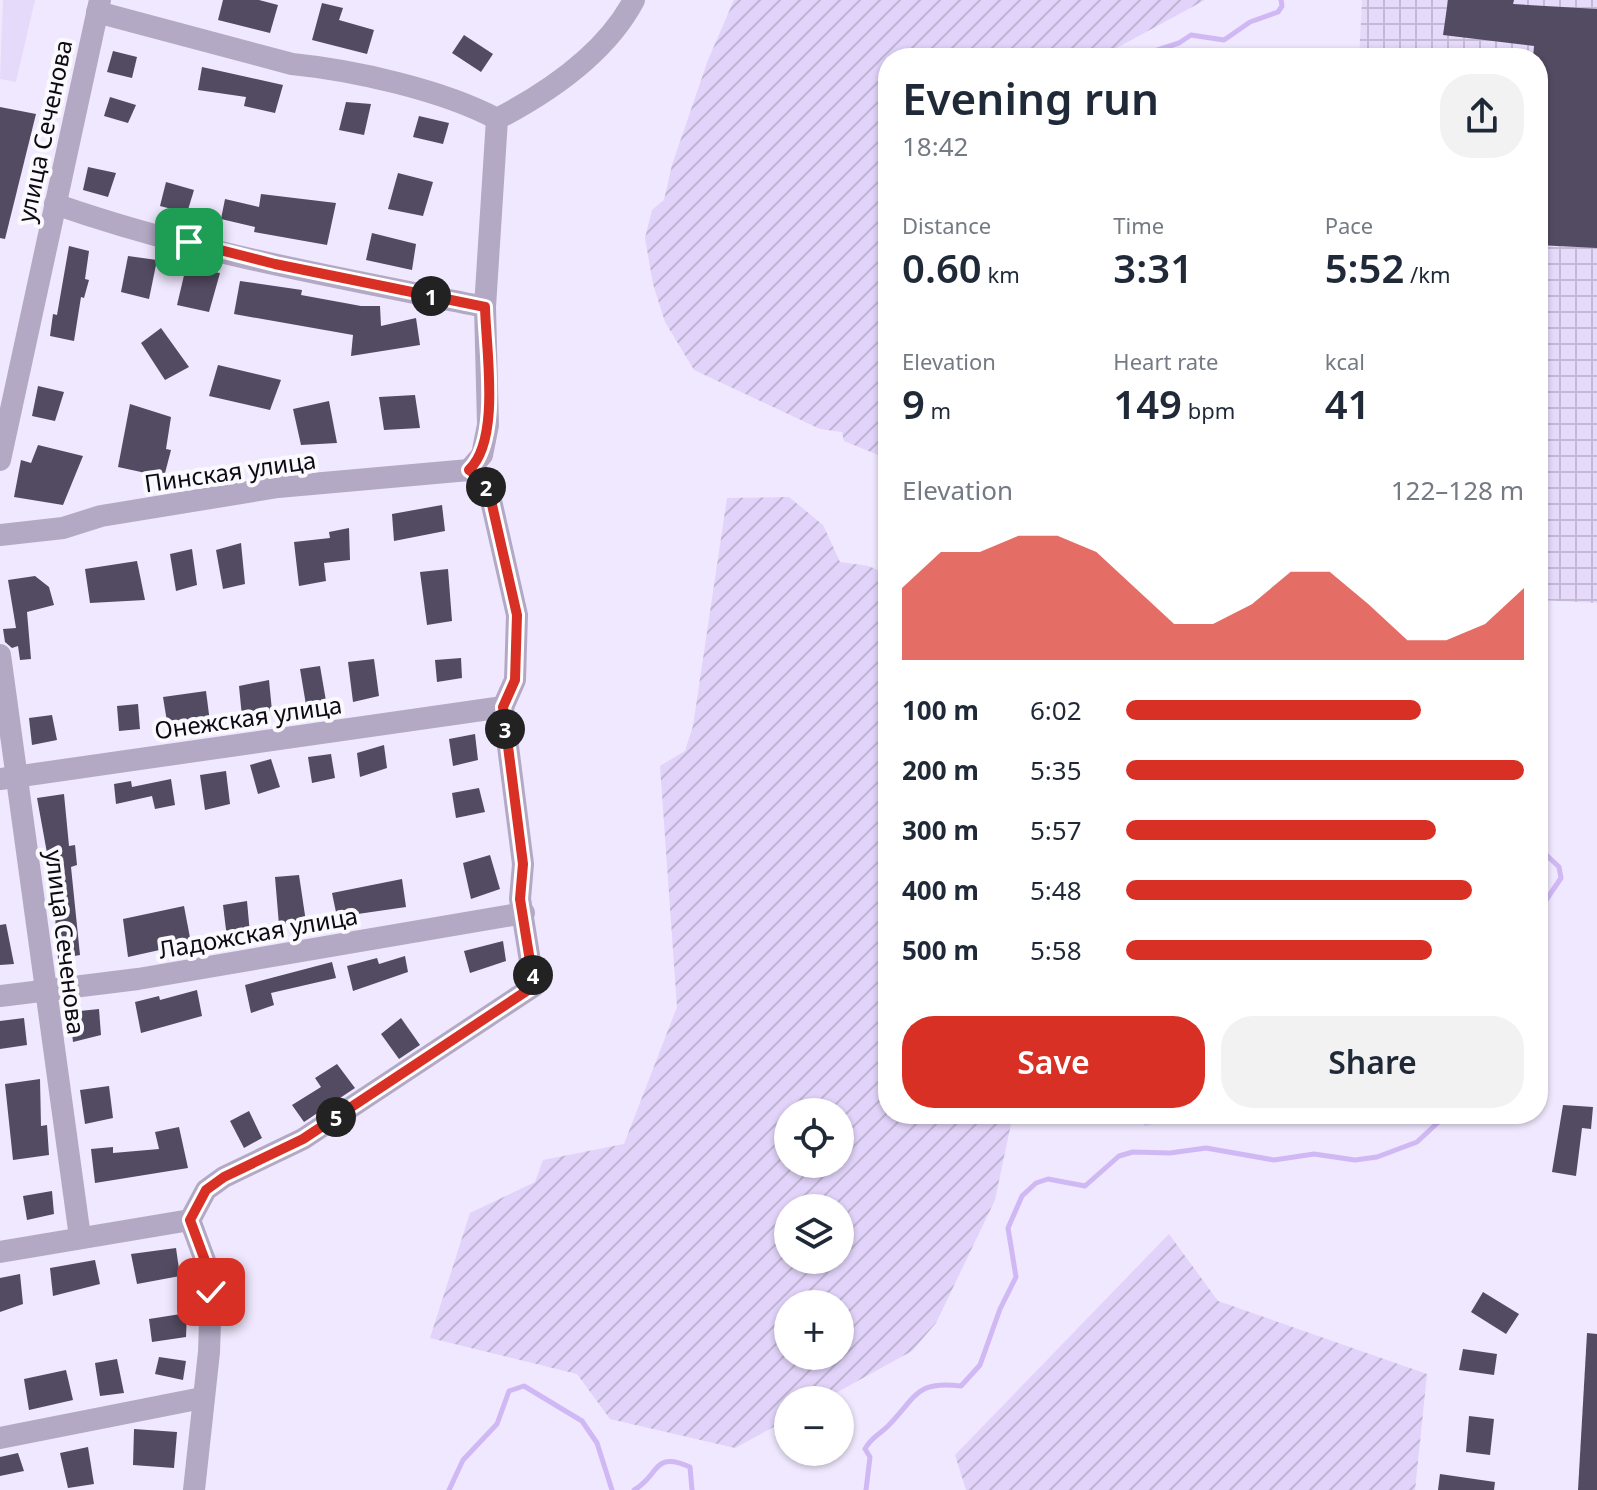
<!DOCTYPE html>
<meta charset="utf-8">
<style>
:root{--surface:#fff;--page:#f2f2f3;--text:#1f2937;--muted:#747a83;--accent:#d93025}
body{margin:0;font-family:"Noto Sans",sans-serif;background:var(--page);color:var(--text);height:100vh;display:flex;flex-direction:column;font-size:30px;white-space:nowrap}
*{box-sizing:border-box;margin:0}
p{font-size:26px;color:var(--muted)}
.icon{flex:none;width:44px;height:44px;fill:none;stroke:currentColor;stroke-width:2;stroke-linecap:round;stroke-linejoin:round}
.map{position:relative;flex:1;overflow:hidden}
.drawer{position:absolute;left:878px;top:48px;width:670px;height:1076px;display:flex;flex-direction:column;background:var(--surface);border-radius:32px;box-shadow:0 2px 6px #0004}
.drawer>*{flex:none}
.buttons{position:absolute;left:774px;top:1098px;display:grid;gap:16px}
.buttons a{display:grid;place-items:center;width:80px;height:80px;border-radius:50%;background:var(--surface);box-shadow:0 2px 6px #0004;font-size:40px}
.pin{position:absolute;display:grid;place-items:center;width:68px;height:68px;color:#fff;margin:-34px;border-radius:16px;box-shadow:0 4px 12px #0006}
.km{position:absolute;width:40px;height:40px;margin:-20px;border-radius:50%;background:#222;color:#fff;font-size:22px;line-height:40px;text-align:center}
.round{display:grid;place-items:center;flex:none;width:84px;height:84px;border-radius:32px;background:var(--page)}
.overview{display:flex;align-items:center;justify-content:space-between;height:136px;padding:0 24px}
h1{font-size:44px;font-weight:600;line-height:60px}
.stats{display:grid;grid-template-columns:repeat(3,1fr);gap:12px;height:136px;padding:8px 24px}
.stats div{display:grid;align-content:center}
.stats b{font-size:40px;font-weight:600}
.stats small{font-size:22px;font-weight:400}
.stats p{font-size:22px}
.chart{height:224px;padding:16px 24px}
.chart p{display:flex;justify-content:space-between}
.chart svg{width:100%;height:144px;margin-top:8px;fill:var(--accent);opacity:.7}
.action{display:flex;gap:16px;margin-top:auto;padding:16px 24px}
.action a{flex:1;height:92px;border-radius:32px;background:var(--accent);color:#fff;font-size:32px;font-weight:600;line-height:92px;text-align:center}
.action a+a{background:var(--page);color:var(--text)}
ul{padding:0 24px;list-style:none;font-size:26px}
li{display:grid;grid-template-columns:128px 96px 1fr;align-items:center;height:60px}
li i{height:20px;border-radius:10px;background:var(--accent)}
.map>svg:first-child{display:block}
</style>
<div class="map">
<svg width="1597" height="1490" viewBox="0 0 1597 1490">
<defs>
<pattern id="industrial-grid" width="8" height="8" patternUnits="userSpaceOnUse" patternTransform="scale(2)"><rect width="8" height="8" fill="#e6dafb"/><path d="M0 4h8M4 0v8" fill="none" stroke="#c4bad6"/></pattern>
<pattern id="garden-furrows" width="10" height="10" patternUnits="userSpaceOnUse" patternTransform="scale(2)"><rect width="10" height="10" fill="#e1d3f9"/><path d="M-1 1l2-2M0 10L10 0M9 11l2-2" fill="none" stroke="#c0b4d4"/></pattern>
</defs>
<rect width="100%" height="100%" fill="#f0e8fe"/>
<path fill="#e6dafb" d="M3 0H35L16 82 0 79Z"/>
<path fill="url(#industrial-grid)" d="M1362 0H1597V603L1538 600V58H1359Z"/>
<g fill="url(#garden-furrows)" fill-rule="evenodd">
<path d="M734 0H1205L1098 58H888V459L844 441 842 432 820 429 694 370 665 322 653 284 645 238 652 210 664 200 672 165 708 60Z"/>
<path d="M789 497 823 525 840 562 869 566 888 575V1114H1013L995 1200 936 1323 912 1351 823 1400H788V1419L735 1448 610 1419 577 1374 430 1338 470 1213 535 1182 543 1160 624 1144 677 1007 660 766 685 751 693 726 727 498ZM788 1112H840V1164H788ZM840 1208V1260H788V1208ZM788 1304H840V1356H788Z"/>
<path d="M1134 1114H1288L1199 1123 1184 1116 1145 1126Z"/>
<path d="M1169 1234 1218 1301 1427 1374 1415 1490H966L955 1455Z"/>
</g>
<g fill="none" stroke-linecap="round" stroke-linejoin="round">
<g stroke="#cfb8f4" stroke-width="5">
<path d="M1133 58 1179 43 1191 35 1224 40 1250 22 1278 12 1282 6 1281 0"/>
<path d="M1538 739 1543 752 1538 760"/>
<path d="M1538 847 1559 867 1561 878 1538 912"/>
<path d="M449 1490 463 1460 497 1424 509 1391 524 1386 582 1421 597 1443 612 1490"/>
<path d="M634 1490C660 1476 652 1450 690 1467L692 1490"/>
<path d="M866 1490 870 1457 865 1449C871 1437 879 1435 888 1426 916 1398 915 1380 961 1386L980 1365 1000 1309 1016 1277 1008 1228 1022 1196 1036 1183 1048 1179 1085 1186 1119 1156 1133 1152 1170 1153 1206 1148 1274 1160 1314 1154 1355 1160 1377 1157 1417 1142 1447 1114"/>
</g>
</g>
<g fill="#534b61">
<path d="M223 0H259L278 5 270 33 218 20Z"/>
<path d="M1448 0H1514L1513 4 1597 9V248L1538 245V58H1533L1534 46 1443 35Z"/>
<path d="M322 3 343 8 339 20 374 30 367 54 312 40Z"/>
<path d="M464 35 493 54 481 72 452 53Z"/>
<path d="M113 51 137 57 132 78 107 72Z"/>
<path d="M202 67 283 85 275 113 244 106 246 97 198 90Z"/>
<path d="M110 97 136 105 128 123 104 116Z"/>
<path d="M346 102 371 104 364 135 339 130Z"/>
<path d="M0 107 36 114 5 239 0 238Z"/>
<path d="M419 116 449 123 443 144 413 137Z"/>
<path d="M88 167 116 173 108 197 83 190Z"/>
<path d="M398 173 433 182 423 216 388 209Z"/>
<path d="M166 182 194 190 187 213 160 206Z"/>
<path d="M261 194 336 203 327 245 254 232 255 227 221 219 225 199 259 207Z"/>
<path d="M372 233 416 244 412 270 366 260Z"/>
<path d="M69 246 89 251 85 279 89 280 84 298 81 297 74 341 50 336 53 314 57 315Z"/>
<path d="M128 256 157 260 149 299 121 292Z"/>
<path d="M186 267 220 273 209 312 177 305Z"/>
<path d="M240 281 302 290 301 295 361 306H380L381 326 416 318 420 345 351 356 353 335 234 314Z"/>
<path d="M161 328 189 367 165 380 141 343Z"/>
<path d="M218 365 281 380 270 410 209 396Z"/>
<path d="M38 386 64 392 55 421 32 416Z"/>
<path d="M415 395 420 428 384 430 379 397Z"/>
<path d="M329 401 337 443 301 445 293 409Z"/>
<path d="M130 404 171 417 166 449 171 450 164 477 118 467Z"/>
<path d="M38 445 83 456 63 505 14 497 21 460 31 463Z"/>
<path d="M442 505 445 531 394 541 392 514Z"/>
<path d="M349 528 350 560 324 563 326 581 299 586 294 542 330 538 329 532Z"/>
<path d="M241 543 245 584 223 589 216 550Z"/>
<path d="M192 549 197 585 176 591 170 554Z"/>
<path d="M137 561 145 600 90 603 85 569Z"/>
<path d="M448 569 452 621 427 625 420 572Z"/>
<path d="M35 576 49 587 54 605 27 612 31 659 20 660 18 646 12 648 5 642 3 629 16 628 8 580Z"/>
<path d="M461 658 462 678 437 682 435 660Z"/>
<path d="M374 659 379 696 353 702 348 662Z"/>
<path d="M320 666 326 701 306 705 300 669Z"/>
<path d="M269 680 272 711 242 717 239 686Z"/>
<path d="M206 691 210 722 168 728 163 697Z"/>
<path d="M138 704 140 729 119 731 117 706Z"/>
<path d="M52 715 57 740 32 745 29 718Z"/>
<path d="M475 734 478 760 453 766 449 739Z"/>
<path d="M384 745 387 768 360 777 357 753Z"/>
<path d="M331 754 335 778 312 783 308 757Z"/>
<path d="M271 759 280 787 258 794 250 765Z"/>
<path d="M226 771 230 804 205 810 200 775Z"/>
<path d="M171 779 175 805 155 809 152 796 116 804 114 784 131 781 132 787Z"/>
<path d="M479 788 485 812 456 818 452 793Z"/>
<path d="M64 794 69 846 75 845 77 865 71 867 80 955 58 959 53 886 37 798Z"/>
<path d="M490 855 500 889 471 899 463 863Z"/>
<path d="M299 875 306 922 279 925 275 877Z"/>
<path d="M402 879 406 907 337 917 332 893Z"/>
<path d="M247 901 250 934 227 938 223 905Z"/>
<path d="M184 906 191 943 128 957 123 919Z"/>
<path d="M6 924 14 964 0 965V925Z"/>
<path d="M503 941 506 961 470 973 464 951Z"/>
<path d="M405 956 408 972 353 991 347 966 377 958 379 964Z"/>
<path d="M332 962 336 978 271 993 274 1005 251 1013 245 985Z"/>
<path d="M197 990 202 1016 141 1033 135 1002 159 996 160 1000Z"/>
<path d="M99 1009 101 1035 73 1042 70 1012Z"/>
<path d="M24 1018 27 1045 0 1049V1021Z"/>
<path d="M401 1018 420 1045 399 1059 381 1034Z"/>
<path d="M337 1064 355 1088 304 1122 292 1105 321 1087 315 1078Z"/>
<path d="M40 1079 41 1126 47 1125 49 1155 13 1160 5 1084Z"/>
<path d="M109 1086 113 1118 85 1124 80 1090Z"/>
<path d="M1563 1105 1593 1107 1591 1129 1582 1128 1576 1176 1552 1172Z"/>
<path d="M249 1111 262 1138 244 1148 230 1121Z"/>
<path d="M179 1127 188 1168 95 1183 91 1149 113 1147V1153L159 1149 155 1132Z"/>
<path d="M52 1191 54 1214 27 1220 23 1196Z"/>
<path d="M176 1248 180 1276 137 1284 131 1254Z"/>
<path d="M95 1260 100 1284 53 1296 50 1268Z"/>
<path d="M20 1274 23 1304 0 1312V1278Z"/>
<path d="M1483 1292 1519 1314 1506 1334 1471 1312Z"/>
<path d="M187 1313 186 1337 152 1342 149 1319Z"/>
<path d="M1587 1333 1597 1334V1490H1578Z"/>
<path d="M1463 1349 1497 1354 1494 1375 1459 1370Z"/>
<path d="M159 1357 186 1361 183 1380 155 1374Z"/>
<path d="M117 1359 124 1393 100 1396 95 1363Z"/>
<path d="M66 1370 73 1400 29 1410 24 1379Z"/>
<path d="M1469 1416 1494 1419 1490 1455 1466 1452Z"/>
<path d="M134 1429 177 1432 174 1468 133 1465Z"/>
<path d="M88 1447 94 1484 68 1488 60 1453Z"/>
<path d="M18 1453 24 1471 0 1476V1457Z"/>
<path d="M1440 1474 1495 1482 1494 1490H1438Z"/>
</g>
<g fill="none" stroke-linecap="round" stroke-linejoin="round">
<g stroke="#b3a9c4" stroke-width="22">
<path d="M97 12 292 64C353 70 443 90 497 119"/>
<path d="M497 119C549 92 606 53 634 0"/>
<path d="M55 204C194 253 341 278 485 307"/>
<path d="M0 460 100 0"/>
<path d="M469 470 482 455 488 425 485 307 497 119"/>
<path d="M0 535 63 528 101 516 278 487 469 470"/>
<path d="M0 655 80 1237"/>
<path d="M0 779 503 707"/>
<path d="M0 996 138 979 524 913"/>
<path d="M190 1220 206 1190 224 1177 303 1139 534 986 520 899 523 864 503 707 515 680 517 615 490 496 483 480 469 470"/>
<path d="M190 1220 207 1266 211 1292 209 1352 194 1490"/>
<path d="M0 1252 190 1220"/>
<path d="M0 1438 202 1398"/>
</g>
</g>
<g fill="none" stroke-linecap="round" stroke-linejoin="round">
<g stroke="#fff" stroke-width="16">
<path id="route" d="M189 242 275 264 485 307C486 350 501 440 469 470L483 480 490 496 517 615 515 680 503 707 523 864 520 899 534 986 303 1139 224 1177 206 1190 190 1220 207 1266 211 1292"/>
</g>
<use href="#route" stroke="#d93025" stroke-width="10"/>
</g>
<g text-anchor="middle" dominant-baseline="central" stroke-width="8" stroke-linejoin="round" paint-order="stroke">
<g font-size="24" fill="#0d0a12" stroke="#faf9fe">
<text transform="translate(44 131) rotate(-78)">улица Сеченова</text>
<text transform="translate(230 471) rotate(-8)">Пинская улица</text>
<text transform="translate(248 717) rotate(-8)">Онежская улица</text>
<text transform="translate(258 932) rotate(-10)">Ладожская улица</text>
<text transform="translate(66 942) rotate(83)">улица Сеченова</text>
</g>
</g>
</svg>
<div class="buttons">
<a><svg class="icon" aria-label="locate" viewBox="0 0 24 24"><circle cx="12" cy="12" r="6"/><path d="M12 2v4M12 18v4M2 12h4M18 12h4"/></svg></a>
<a><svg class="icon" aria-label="layers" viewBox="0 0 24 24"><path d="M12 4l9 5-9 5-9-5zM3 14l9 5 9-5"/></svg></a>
<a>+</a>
<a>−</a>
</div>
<div class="pin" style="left:189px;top:242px;background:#1e9e55"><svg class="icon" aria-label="arrive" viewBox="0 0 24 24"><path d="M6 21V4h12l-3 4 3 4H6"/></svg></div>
<div class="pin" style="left:211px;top:1292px;background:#d93025"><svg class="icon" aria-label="check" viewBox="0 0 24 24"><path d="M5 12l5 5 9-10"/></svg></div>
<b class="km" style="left:431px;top:296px">1</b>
<b class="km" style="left:486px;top:487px">2</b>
<b class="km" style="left:505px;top:729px">3</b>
<b class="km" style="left:533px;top:975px">4</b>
<b class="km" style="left:336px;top:1117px">5</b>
<section class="drawer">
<div class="overview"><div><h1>Evening run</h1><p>18:42</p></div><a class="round"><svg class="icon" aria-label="share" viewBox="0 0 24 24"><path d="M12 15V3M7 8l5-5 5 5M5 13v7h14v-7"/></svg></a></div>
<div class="stats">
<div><p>Distance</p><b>0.60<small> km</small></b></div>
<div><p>Time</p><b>3:31</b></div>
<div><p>Pace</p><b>5:52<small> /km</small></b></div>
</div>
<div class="stats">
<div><p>Elevation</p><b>9<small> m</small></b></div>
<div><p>Heart rate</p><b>149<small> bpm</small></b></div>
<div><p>kcal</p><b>41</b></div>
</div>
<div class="chart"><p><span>Elevation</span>122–128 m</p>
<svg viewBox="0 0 160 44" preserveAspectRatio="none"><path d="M0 44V22L10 11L20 11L30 6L40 6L50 11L60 22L70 33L80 33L90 27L100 17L110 17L120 27L130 38L140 38L150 33L160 22V44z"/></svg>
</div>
<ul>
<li><b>100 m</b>6:02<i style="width:74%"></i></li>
<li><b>200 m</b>5:35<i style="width:100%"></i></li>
<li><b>300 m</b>5:57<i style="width:78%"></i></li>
<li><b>400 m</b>5:48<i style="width:87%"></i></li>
<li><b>500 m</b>5:58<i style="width:77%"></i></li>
</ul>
<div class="action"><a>Save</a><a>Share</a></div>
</section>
</div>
